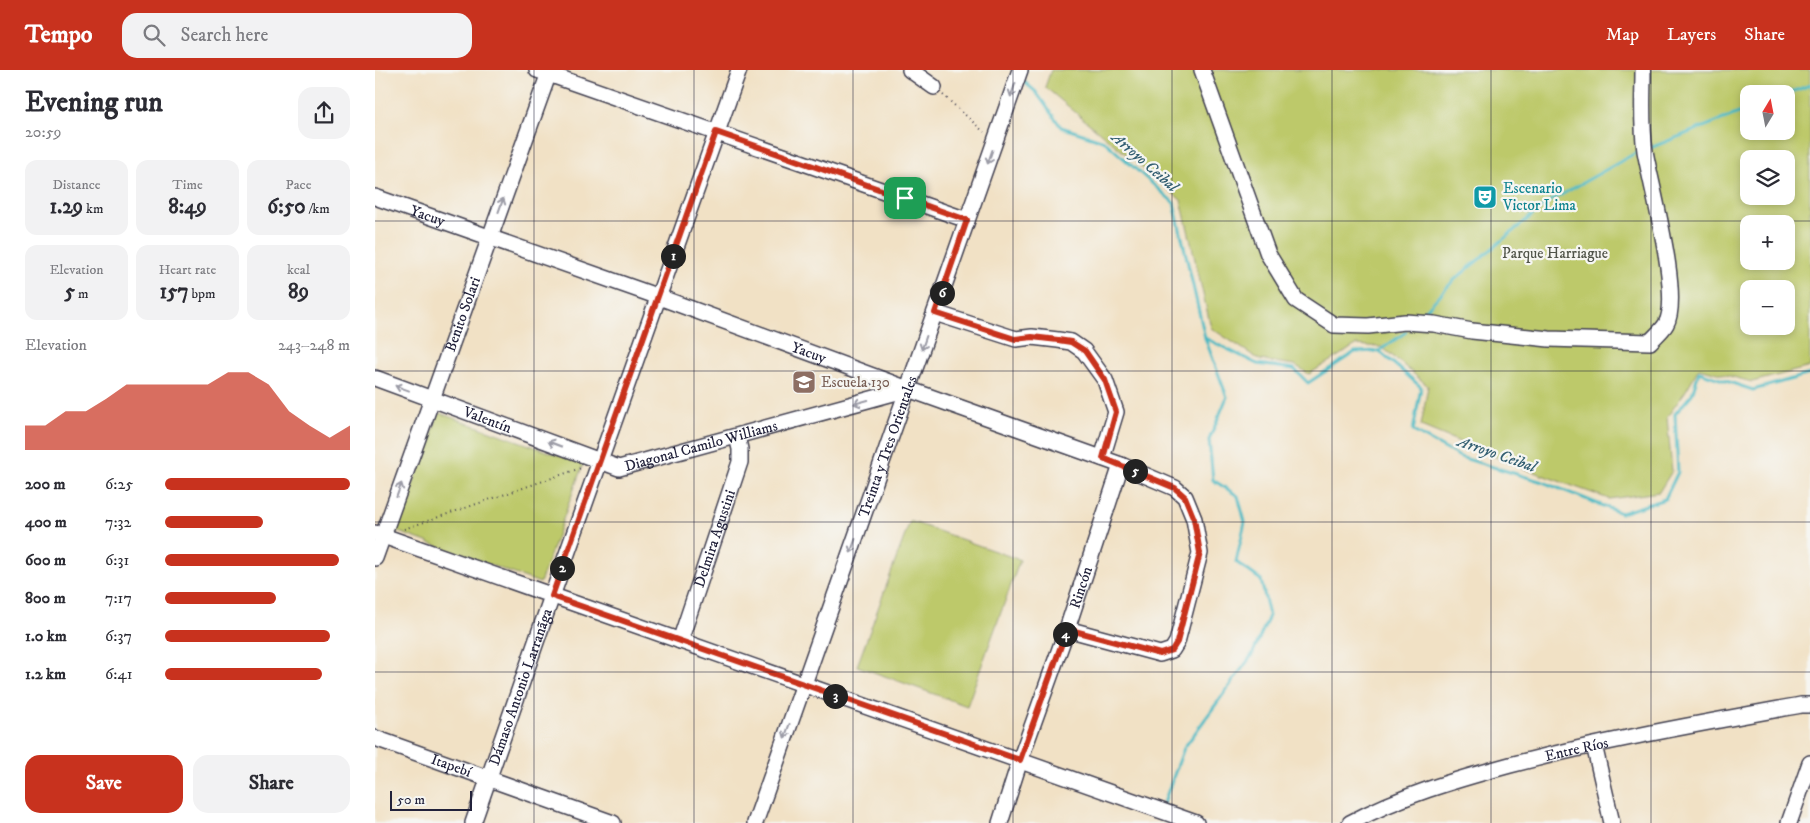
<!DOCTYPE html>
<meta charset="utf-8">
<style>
:root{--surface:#fff;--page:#f2f2f3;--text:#2b2b33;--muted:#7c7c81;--accent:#c8321e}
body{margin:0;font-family:"IM FELL DW Pica",serif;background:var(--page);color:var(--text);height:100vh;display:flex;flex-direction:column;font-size:19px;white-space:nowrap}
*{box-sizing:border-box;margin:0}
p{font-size:16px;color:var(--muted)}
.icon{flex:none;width:28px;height:28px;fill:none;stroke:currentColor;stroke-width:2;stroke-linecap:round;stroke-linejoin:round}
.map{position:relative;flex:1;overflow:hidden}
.drawer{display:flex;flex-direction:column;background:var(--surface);width:375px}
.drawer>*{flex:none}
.needle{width:32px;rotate:10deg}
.fabs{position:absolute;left:1365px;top:15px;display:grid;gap:10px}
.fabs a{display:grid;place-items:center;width:55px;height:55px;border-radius:10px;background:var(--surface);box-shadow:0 2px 8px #0003;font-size:25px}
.scale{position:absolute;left:15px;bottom:12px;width:82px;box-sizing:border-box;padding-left:5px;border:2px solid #22223b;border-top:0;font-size:14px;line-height:18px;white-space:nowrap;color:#22223b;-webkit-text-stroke:4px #f6f6f2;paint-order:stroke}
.pin{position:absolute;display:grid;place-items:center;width:42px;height:42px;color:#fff;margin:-21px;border-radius:10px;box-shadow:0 2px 8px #0006}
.km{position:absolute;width:25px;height:25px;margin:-12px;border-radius:50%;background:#222;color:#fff;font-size:14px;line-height:25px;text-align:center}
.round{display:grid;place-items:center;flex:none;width:52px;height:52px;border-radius:15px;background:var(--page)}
.head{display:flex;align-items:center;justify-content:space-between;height:85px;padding:0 25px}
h1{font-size:28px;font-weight:700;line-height:38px}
.figures{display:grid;grid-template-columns:repeat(3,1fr);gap:8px;height:85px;padding:5px 25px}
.figures div{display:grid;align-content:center;border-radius:12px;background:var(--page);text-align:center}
.figures b{font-size:21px;font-weight:700}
.figures small{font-size:14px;font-weight:400}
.figures p{font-size:14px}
.chart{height:140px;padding:10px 25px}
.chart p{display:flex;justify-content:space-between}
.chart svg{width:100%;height:90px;margin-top:5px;fill:var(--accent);opacity:.7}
.primary-button{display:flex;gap:10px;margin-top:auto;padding:10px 25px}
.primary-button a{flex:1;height:58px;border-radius:15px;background:var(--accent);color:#fff;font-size:20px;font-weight:700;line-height:58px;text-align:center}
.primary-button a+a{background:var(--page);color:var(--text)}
ul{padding:0 25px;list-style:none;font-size:16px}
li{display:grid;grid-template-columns:80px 60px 1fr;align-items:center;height:38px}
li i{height:12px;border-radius:6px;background:var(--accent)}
header{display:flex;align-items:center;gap:30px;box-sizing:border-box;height:70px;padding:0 25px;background:var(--accent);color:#fff}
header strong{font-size:24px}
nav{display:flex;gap:28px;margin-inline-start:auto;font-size:18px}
.search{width:350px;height:45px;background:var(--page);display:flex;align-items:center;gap:12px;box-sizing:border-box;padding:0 18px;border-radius:15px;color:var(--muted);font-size:19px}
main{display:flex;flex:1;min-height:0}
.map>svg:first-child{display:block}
</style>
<header>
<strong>Tempo</strong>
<div class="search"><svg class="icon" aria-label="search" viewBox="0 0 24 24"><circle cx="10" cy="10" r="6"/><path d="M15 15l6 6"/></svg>Search here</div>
<nav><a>Map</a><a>Layers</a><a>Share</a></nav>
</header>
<main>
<section class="drawer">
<div class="head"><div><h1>Evening run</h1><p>20:59</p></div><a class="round"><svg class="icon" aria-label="share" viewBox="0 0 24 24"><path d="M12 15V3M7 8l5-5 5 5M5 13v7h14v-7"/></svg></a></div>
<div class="figures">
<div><p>Distance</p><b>1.29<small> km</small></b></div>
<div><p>Time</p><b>8:49</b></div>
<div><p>Pace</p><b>6:50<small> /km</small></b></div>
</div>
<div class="figures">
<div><p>Elevation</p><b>5<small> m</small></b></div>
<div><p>Heart rate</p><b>157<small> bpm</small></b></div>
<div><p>kcal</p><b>89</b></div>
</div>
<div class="chart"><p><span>Elevation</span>243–248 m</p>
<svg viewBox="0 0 160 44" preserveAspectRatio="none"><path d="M0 44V32L10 32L20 25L30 25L40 19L50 12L60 12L70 12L80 12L90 12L100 6L110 6L120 12L130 25L140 32L150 38L160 32V44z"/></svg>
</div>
<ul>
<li><b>200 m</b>6:25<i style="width:100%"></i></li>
<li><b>400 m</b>7:32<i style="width:53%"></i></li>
<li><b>600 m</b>6:31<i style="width:94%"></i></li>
<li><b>800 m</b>7:17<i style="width:60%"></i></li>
<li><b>1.0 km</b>6:37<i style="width:89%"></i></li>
<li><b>1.2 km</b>6:41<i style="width:85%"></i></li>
</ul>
<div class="primary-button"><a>Save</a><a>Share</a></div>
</section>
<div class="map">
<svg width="1435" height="753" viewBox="0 0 1435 753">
<rect width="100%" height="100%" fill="#f6f6f2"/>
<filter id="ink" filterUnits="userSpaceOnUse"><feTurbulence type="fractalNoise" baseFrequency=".02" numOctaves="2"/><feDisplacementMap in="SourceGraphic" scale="10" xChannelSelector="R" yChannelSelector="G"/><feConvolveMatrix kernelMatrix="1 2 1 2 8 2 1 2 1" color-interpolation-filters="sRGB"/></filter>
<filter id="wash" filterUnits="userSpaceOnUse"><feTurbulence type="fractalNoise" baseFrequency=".0096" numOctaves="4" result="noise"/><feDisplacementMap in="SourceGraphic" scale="20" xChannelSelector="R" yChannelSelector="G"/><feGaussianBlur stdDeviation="1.12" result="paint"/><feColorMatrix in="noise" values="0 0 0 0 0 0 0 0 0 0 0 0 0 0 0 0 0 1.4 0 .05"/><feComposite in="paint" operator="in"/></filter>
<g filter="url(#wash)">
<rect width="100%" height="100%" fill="#f1e1c5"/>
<g fill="#bdc96b" stroke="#707653" fill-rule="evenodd">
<path d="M676 0H1435V297L1377 312 1324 298 1310 322 1292 347 1297 401 1284 422 1234 429 1150 399 1046 356 1053 316 1007 277 981 275 934 304 920 295 885 290 836 258 806 130 670 17ZM1374 24H1411V61H1374ZM1374 89H1411V126H1374ZM1374 154H1411V191H1374ZM1374 219H1411V256H1374Z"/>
<path d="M64 343 208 394 165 513 21 461Z"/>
<path d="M535 451 645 490 592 636 482 596Z"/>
</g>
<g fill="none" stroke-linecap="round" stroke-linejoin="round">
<g stroke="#4bb9c3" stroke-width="3">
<path d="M646 9 661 22 686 57 729 71 799 133 830 268 882 294 919 299 933 313 980 282 1004 281 1046 317 1038 361 1085 387 1168 412 1246 443 1290 429 1303 402 1300 344 1317 324 1324 302 1378 320 1435 304"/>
<path d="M1411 24 1435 15"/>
<path d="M1275 78 1374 39"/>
<path d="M1047 244 1078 211 1172 133 1264 81"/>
<path d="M1004 281 1031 262"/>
<path d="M788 735 809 678 877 585 894 546 886 510 861 492 870 452 863 426 838 410 834 370 852 327 830 268"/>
</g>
</g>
</g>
<g filter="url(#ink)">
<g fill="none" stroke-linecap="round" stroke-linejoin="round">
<g stroke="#413f50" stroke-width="18">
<g id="minor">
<path d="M162 0 592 150"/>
<path d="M535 0 559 17"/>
<path d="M827 0 893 184 921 230 959 255 993 256 1030 252 1059 254 1097 261 1174 269 1275 272C1280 266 1287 261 1291 254 1307 227 1276 116 1270 81 1266 54 1268 27 1268 0"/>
<path id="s1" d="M0 127 284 227 533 319 746 395 800 418 810 427 819 449 825 483 802 572 797 580 785 584 692 559"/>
<path d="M560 243 641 269 657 267 683 270 696 272 709 281 730 310 741 342 727 388"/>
<path id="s2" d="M0 308 244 398 533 319"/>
<path d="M0 463 821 753"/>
<path id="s3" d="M0 488 175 0"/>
<path id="s4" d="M305 571 365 392V379L362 367"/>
<path id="s5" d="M0 668 238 753"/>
<path d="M1219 675 1237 753"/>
<path id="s6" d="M98 753 177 526 364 0"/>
<path id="s7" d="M380 753 645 0"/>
<path id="s8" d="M625 753 645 690 692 559 746 395"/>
<path id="s9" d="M975 753C1025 726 1080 710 1135 695 1231 670 1328 653 1426 635H1435"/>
<path d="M1414 753 1435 693"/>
</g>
</g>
<g stroke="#413f50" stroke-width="2" stroke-dasharray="1 4" stroke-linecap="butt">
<path d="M568 25 609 62"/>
<path d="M29 459 206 398"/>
</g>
<use href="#minor" stroke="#fff" stroke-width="15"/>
</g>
<defs><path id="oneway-shaft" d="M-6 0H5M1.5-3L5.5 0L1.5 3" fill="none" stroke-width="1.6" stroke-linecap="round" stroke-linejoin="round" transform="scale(1.25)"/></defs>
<g stroke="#9c9ca7">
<use href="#oneway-shaft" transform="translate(638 20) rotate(109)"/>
<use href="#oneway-shaft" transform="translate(615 87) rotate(109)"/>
<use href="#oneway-shaft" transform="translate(126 135) rotate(-70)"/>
<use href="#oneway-shaft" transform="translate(549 273) rotate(109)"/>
<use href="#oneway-shaft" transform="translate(27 318) rotate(-160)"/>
<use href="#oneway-shaft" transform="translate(486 332) rotate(165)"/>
<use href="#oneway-shaft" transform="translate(180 374) rotate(-159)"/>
<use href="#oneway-shaft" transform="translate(24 420) rotate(-70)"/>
<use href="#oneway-shaft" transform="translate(478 476) rotate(109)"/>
<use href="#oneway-shaft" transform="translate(412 661) rotate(110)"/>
</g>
</g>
<g fill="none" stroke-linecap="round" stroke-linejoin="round" filter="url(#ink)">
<g stroke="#fff" stroke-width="10">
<path id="route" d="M341 62 592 150 560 243 640 269 657 267 683 270 696 272 710 281 730 310 741 342 728 388 800 418 810 427 819 449 825 483 802 572 797 580 785 584 692 559 645 690 177 526Z"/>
</g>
<use href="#route" stroke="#c8321e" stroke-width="6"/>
</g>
<path fill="none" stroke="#22223b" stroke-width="1" stroke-opacity="0.55" d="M159 0V753M319 0V753M478 0V753M638 0V753M797 0V753M957 0V753M1116 0V753M1276 0V753M0 151H1435M0 301H1435M0 452H1435M0 602H1435"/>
<defs>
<g id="theatre-square" transform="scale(1.25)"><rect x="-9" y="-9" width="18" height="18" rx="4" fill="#0f9aa8" stroke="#f6f6f2"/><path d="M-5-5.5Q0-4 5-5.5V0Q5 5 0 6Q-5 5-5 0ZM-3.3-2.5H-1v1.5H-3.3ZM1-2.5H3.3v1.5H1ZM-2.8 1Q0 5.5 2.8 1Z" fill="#fff"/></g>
<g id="school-square" transform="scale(1.25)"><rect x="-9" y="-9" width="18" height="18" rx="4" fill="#8d6e63" stroke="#f6f6f2"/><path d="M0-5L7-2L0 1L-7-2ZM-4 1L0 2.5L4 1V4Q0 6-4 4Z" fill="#fff"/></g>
</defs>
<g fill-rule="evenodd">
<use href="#theatre-square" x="1110" y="127"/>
<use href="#school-square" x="429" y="312"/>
</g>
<g text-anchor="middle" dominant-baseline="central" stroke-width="4.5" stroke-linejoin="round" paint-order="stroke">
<g font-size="15" fill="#0d838f" stroke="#f6f6f2" text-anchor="start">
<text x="1128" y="118">Escenario<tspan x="1128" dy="17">Victor Lima</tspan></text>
</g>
<g font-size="15" fill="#22223b" stroke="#f6f6f2">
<text stroke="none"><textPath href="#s1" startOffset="56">Yacuy</textPath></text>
<text stroke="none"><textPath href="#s3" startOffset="259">Benito Solari</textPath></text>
<text stroke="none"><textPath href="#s1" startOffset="461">Yacuy</textPath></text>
<text stroke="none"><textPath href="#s2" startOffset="120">Valentín</textPath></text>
<text stroke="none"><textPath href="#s2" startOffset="345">Diagonal Camilo Williams</textPath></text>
<text stroke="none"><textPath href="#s7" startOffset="399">Treinta y Tres Orientales</textPath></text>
<text stroke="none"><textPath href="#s4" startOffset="108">Delmira Agustini</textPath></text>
<text stroke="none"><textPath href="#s8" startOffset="249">Rincón</textPath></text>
<text stroke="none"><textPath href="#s6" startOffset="144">Dámaso Antonio Larranãga</textPath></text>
<text stroke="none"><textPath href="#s9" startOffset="239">Entre Ríos</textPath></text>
<text stroke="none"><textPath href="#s5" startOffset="81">Itapebí</textPath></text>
</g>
<g font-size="15" fill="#505449" stroke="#f6f6f2">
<text x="1180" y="183">Parque Harriague</text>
</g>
<g font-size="15" fill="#785e54" stroke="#f6f6f2" text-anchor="start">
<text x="446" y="312">Escuela 130</text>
</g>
<g font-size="16" font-style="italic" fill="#325e71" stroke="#f6f6f2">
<text transform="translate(770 92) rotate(41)">Arroyo Ceibal</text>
<text transform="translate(1122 384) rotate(19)">Arroyo Ceibal</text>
</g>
</g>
</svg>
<div class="fabs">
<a><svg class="needle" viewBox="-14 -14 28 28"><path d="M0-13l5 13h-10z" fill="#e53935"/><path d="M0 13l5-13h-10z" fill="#7c7c81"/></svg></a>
<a><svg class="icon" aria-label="layers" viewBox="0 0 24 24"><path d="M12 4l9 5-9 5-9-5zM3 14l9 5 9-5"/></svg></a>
<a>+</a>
<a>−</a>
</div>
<div class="scale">50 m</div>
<div class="pin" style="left:530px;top:128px;background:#1e9e55"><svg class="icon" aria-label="arrive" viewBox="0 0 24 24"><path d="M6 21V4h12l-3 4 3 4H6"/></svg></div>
<b class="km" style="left:298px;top:186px">1</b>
<b class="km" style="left:187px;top:498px">2</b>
<b class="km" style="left:460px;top:626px">3</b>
<b class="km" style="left:690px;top:564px">4</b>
<b class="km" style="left:760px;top:401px">5</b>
<b class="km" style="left:567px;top:223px">6</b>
</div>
</main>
